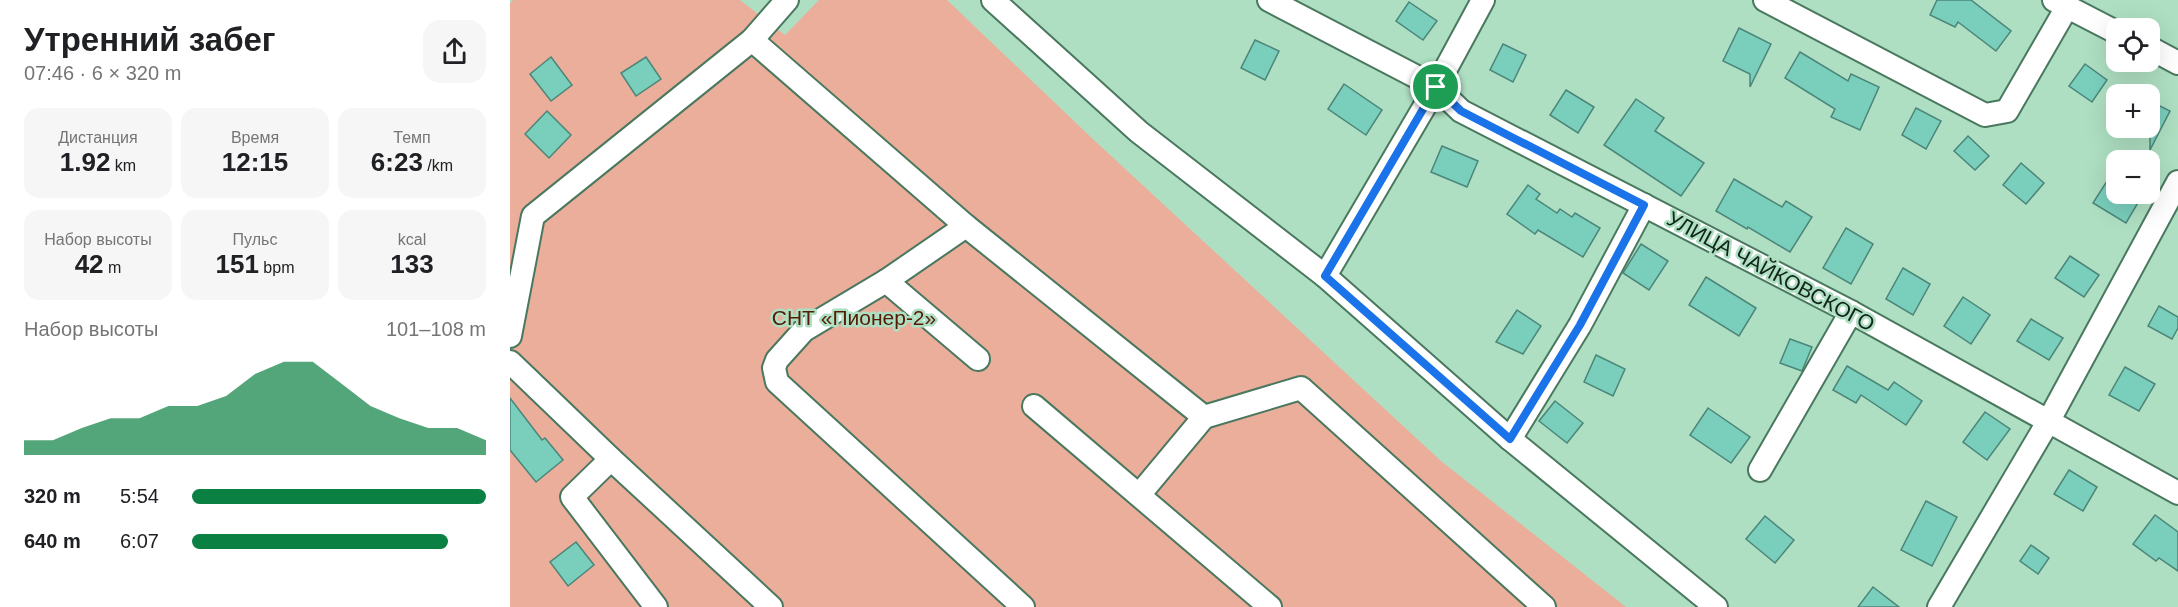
<!DOCTYPE html>
<html lang="ru">
<meta charset="utf-8">
<style>
:root{--surface:#fff;--page:#f6f6f6;--text:#202124;--muted:#757577;--accent:#0b8043}
body{margin:0;font-family:Helvetica,sans-serif;background:var(--page);color:var(--text);height:100vh;display:flex;flex-direction:column;font-size:22px;white-space:nowrap}
*{box-sizing:border-box;margin:0}
p{font-size:20px;color:var(--muted)}
.icon{flex:none;width:33px;height:33px;fill:none;stroke:currentColor;stroke-width:2;stroke-linecap:round;stroke-linejoin:round}
.map{position:relative;flex:1;overflow:hidden}
.side{display:flex;flex-direction:column;background:var(--surface);width:510px}
.side>*{flex:none}
.fabs{position:absolute;left:1596px;top:18px;display:grid;gap:12px}
.fabs a{display:grid;place-items:center;width:54px;height:54px;border-radius:12px;background:var(--surface);box-shadow:0 6px 24px #0002;font-size:30px}
.pin{position:absolute;display:grid;place-items:center;width:51px;height:51px;color:#fff;margin:-26px;border:3px solid #fff;border-radius:50%;box-shadow:0 2px 6px #0007}
.round{display:grid;place-items:center;flex:none;width:63px;height:63px;border-radius:18px;background:var(--page)}
.summary{display:flex;align-items:center;justify-content:space-between;height:102px;padding:0 24px}
h1{font-size:33px;font-weight:600;line-height:45px}
.figures{display:grid;grid-template-columns:repeat(3,1fr);gap:9px;height:102px;padding:6px 24px}
.figures div{display:grid;align-content:center;border-radius:15px;background:var(--page);text-align:center}
.figures b{font-size:26px;font-weight:600}
.figures small{font-size:16px;font-weight:400}
.figures p{font-size:16px}
.chart{height:168px;padding:12px 24px}
.chart p{display:flex;justify-content:space-between}
.chart svg{width:100%;height:108px;margin-top:6px;fill:var(--accent);opacity:.7}
ul{padding:0 24px;list-style:none;font-size:20px}
li{display:grid;grid-template-columns:96px 72px 1fr;align-items:center;height:45px}
li i{height:15px;border-radius:8px;background:var(--accent)}
main{display:flex;flex:1;min-height:0}
.map>svg:first-child{display:block}
</style>
<main>
<section class="side">
<div class="summary"><div><h1>Утренний забег</h1><p>07:46 · 6 × 320 m</p></div><a class="round"><svg class="icon" aria-label="share" viewBox="0 0 24 24"><path d="M12 15V3M7 8l5-5 5 5M5 13v7h14v-7"/></svg></a></div>
<div class="figures">
<div><p>Дистанция</p><b>1.92<small> km</small></b></div>
<div><p>Время</p><b>12:15</b></div>
<div><p>Темп</p><b>6:23<small> /km</small></b></div>
</div>
<div class="figures">
<div><p>Набор высоты</p><b>42<small> m</small></b></div>
<div><p>Пульс</p><b>151<small> bpm</small></b></div>
<div><p>kcal</p><b>133</b></div>
</div>
<div class="chart"><p><span>Набор высоты</span>101–108 m</p>
<svg viewBox="0 0 160 44" preserveAspectRatio="none"><path d="M0 44V38L10 38L20 33L30 29L40 29L50 24L60 24L70 20L80 11L90 6L100 6L110 15L120 24L130 29L140 33L150 33L160 38V44z"/></svg>
</div>
<ul>
<li><b>320 m</b>5:54<i style="width:100%"></i></li>
<li><b>640 m</b>6:07<i style="width:87%"></i></li>
</ul>
</section>
<div class="map">
<svg width="1668" height="607" viewBox="0 0 1668 607">
<rect width="100%" height="100%" fill="#aedfc2"/>
<path fill="#ebae9a" d="M3 0H230L275 35 309 0H437L586 142 931 461 1116 607H0V3Z"/>
<g fill="#7acebc" stroke="#4b8679" stroke-width="1.5">
<path d="M1427 0H1461L1501 31 1486 51 1448 22 1445 27 1420 15Z"/>
<path d="M899 2 927 21 913 40 886 21Z"/>
<path d="M1229 28 1261 44 1240 87V74L1213 61Z"/>
<path d="M745 40 769 51 755 80 731 68Z"/>
<path d="M993 44 1016 55 1003 82 980 70Z"/>
<path d="M1290 52 1338 81 1341 74 1369 87 1350 130 1321 117 1325 109 1275 78Z"/>
<path d="M41 57 62 85 41 101 20 74Z"/>
<path d="M136 57 151 79 126 96 111 73Z"/>
<path d="M1575 64 1597 80 1582 102 1559 86Z"/>
<path d="M834 84 872 110 856 135 818 109Z"/>
<path d="M1056 90 1084 107 1068 133 1040 115Z"/>
<path d="M1126 99 1154 118 1145 131 1194 163 1171 196 1094 145Z"/>
<path d="M1640 101 1660 111 1640 150Z"/>
<path d="M1406 108 1431 121 1416 149 1392 135Z"/>
<path d="M37 111 61 135 39 158 15 134Z"/>
<path d="M1458 136 1479 156 1465 170 1444 151Z"/>
<path d="M932 146 968 161 957 187 921 172Z"/>
<path d="M1511 163 1534 183 1516 204 1493 185Z"/>
<path d="M1224 179 1272 207 1276 201 1302 217 1280 252 1238 227 1237 229 1206 211Z"/>
<path d="M1597 181 1606 187V194H1617L1629 201 1616 223 1583 203Z"/>
<path d="M1018 185 1030 194 1026 199 1047 213 1050 209 1062 217 1065 213 1090 228 1073 257 1028 230 1025 234 997 214Z"/>
<path d="M1336 228 1363 244 1341 284 1313 268Z"/>
<path d="M1131 244 1158 261 1139 290 1113 273Z"/>
<path d="M1560 256 1589 275 1574 297 1545 278Z"/>
<path d="M1393 268 1420 284 1403 315 1376 299Z"/>
<path d="M1196 277 1246 308 1229 336 1179 305Z"/>
<path d="M1453 297 1480 315 1461 344 1434 326Z"/>
<path d="M1649 306 1668 317V328L1662 339 1638 326Z"/>
<path d="M1007 310 1031 326 1013 354 986 342Z"/>
<path d="M1521 319 1553 338 1539 360 1507 341Z"/>
<path d="M1280 339 1302 347 1292 371 1270 363Z"/>
<path d="M1086 355 1115 369 1103 396 1074 382Z"/>
<path d="M1337 366 1378 390 1384 382 1412 401 1396 425 1351 395 1346 403 1323 390Z"/>
<path d="M1615 367 1645 384 1629 411 1599 395Z"/>
<path d="M0 398 32 440 35 438 53 460 26 482 0 450Z"/>
<path d="M1045 401 1073 423 1057 443 1029 421Z"/>
<path d="M1198 408 1240 437 1221 463 1180 435Z"/>
<path d="M1475 412 1500 429 1477 460 1453 442Z"/>
<path d="M1559 470 1587 487 1573 511 1544 494Z"/>
<path d="M1416 501 1447 517 1422 566 1391 550Z"/>
<path d="M1645 515 1668 532V571L1649 558 1646 561 1623 544Z"/>
<path d="M1255 516 1284 540 1265 563 1236 539Z"/>
<path d="M66 542 84 565 58 586 40 562Z"/>
<path d="M1521 545 1539 558 1528 574 1510 561Z"/>
<path d="M1363 587 1389 607H1348Z"/>
</g>
<g fill="none" stroke-linecap="round" stroke-linejoin="round">
<g stroke="#4a785f" stroke-width="26">
<g id="street">
<path d="M483 0 629 132 815 276 1000 439 1206 607"/>
<path d="M759 0 926 87 951 111 1341 312 1668 493"/>
<path d="M1255 0 1475 115 1497 111 1557 7"/>
<path d="M1544 0 1606 32"/>
<path d="M242 40 456 226"/>
<path d="M1640 48 1668 63"/>
<path d="M815 276 926 87 973 0"/>
<path d="M376 281 468 359"/>
<path d="M0 336 23 216 242 40 277 0"/>
<path d="M0 362 101 459 261 607"/>
<path d="M524 406 760 607"/>
<path d="M1000 439 1070 325 1134 205"/>
<path d="M101 459 62 497 146 607"/>
<path d="M1250 470 1341 312"/>
<path d="M629 495 694 417"/>
<path d="M513 607 267 382 264 368 267 360 294 330 376 281 456 226 694 417 791 388 1034 607"/>
<path d="M1429 607 1538 422 1668 182"/>
</g>
</g>
<use href="#street" stroke="#fff" stroke-width="22"/>
</g>
<g fill="none" stroke-linecap="round" stroke-linejoin="round">
<g stroke="#fff" stroke-width="12">
<path id="route" d="M926 87 951 111 1134 205 1070 325 1000 439 815 276Z"/>
</g>
<use href="#route" stroke="#1a73e8" stroke-width="8"/>
</g>
<g text-anchor="middle" dominant-baseline="central" stroke-width="5" stroke-linejoin="round" paint-order="stroke">
<g font-size="21" fill="#12251a" stroke="#aedfc2">
<text transform="translate(1261 271) rotate(28)">УЛИЦА ЧАЙКОВСКОГО</text>
</g>
<g font-size="21" fill="#561b05" stroke="#aedfc2">
<text x="344" y="317">СНТ «Пионер-2»</text>
</g>
</g>
</svg>
<div class="fabs">
<a><svg class="icon" aria-label="locate" viewBox="0 0 24 24"><circle cx="12" cy="12" r="6"/><path d="M12 2v4M12 18v4M2 12h4M18 12h4"/></svg></a>
<a>+</a>
<a>−</a>
</div>
<div class="pin" style="left:926px;top:87px;background:#1e9e55"><svg class="icon" aria-label="arrive" viewBox="0 0 24 24"><path d="M6 21V4h12l-3 4 3 4H6"/></svg></div>
</div>
</main>
